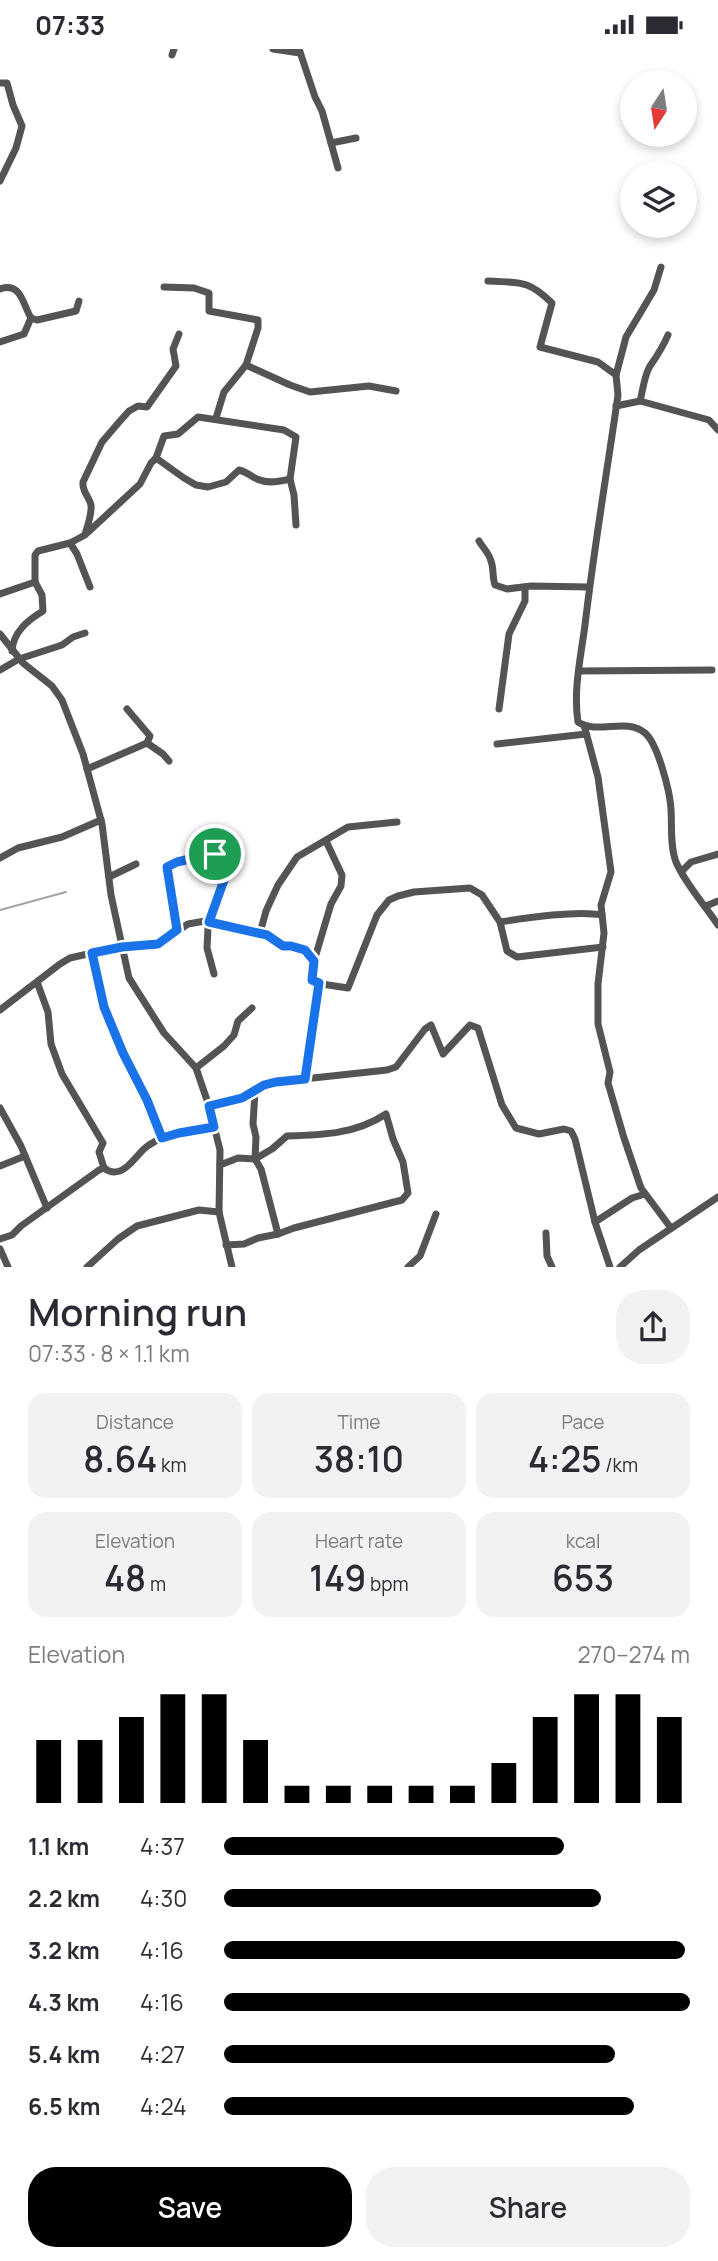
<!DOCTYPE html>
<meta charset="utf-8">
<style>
:root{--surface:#fff;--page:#f2f2f3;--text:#2b2b33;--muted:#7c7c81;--accent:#000}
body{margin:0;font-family:Manrope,sans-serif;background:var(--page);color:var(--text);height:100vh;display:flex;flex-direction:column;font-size:26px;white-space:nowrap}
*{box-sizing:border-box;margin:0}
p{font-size:23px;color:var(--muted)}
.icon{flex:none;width:38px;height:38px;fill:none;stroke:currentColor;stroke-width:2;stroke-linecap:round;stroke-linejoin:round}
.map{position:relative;height:1218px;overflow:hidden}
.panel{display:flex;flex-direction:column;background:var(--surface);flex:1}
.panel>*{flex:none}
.needle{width:46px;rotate:192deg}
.buttons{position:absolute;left:620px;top:21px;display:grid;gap:14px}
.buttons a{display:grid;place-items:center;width:77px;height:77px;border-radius:50%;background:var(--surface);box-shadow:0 4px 10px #0003;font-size:35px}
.pin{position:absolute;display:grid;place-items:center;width:60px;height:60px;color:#fff;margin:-30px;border:4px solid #fff;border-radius:50%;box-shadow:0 2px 7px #0007}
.round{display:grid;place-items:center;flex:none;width:74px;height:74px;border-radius:28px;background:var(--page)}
.headline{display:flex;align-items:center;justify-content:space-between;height:119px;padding:0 28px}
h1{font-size:38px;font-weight:600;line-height:52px}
.stats{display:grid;grid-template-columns:repeat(3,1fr);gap:10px;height:119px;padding:7px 28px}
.stats div{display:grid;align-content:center;border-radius:18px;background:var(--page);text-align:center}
.stats b{font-size:35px;font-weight:600}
.stats small{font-size:19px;font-weight:400}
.stats p{font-size:19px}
.chart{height:196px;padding:14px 28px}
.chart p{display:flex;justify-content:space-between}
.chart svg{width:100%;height:126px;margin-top:7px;stroke:var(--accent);stroke-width:6}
.primary-button{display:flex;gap:14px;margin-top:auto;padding:14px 28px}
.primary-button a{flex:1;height:80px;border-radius:28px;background:var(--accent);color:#fff;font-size:28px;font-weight:600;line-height:80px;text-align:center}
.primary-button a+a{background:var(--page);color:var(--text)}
ul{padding:0 28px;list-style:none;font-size:23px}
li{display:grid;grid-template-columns:112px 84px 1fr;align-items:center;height:52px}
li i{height:18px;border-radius:9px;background:var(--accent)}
.status{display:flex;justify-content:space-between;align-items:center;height:49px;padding:0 35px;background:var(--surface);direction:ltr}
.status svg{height:19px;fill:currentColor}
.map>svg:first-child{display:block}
</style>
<div class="status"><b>07:33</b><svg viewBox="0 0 49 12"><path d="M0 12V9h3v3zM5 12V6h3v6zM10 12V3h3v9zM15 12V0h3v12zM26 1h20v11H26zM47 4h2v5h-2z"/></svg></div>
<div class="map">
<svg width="718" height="1218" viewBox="0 0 718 1218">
<rect width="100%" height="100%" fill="#fff"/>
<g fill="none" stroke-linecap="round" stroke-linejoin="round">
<path stroke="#a2a2a2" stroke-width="2" d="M0 861 66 843"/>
<g stroke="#545454" stroke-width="7">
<path d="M273 0 300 4"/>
<path d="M299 0 315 48 322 62 331 94 356 89"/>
<path d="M172 6 174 0"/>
<path d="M0 34H7L13 56 22 77 16 99 0 132"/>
<path d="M331 94 338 119"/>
<path d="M661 218 654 241 626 288 616 326 618 346C607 423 594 499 585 576 581 607 573 641 578 673 598 686 626 668 645 684 658 695 670 743 671 760 672 776 670 798 676 813 686 836 705 856 718 876"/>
<path d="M488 232C520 234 527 230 552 254L540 298 598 313 616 326"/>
<path d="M164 238 194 239 209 244V262L258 271V279L246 316 224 343 216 369"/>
<path d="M0 240C21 232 23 256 31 269L24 285 0 293"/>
<path d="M31 269 37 271 76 262 79 252"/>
<path d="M246 316 290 336 310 343 369 337 396 342"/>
<path d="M640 352C643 341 644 327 650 317 657 307 663 298 668 286"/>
<path d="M616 357 640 352 709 371 718 381"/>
<path d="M156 409 164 387 178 385 198 368 284 381 296 388 290 430"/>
<path d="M85 485C88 476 92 465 91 456 89 447 82 443 83 433L102 393 120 372 129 362 138 357 147 358 176 317 173 300 179 285"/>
<path d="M479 492C483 499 489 504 491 512 494 520 492 527 495 536L507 540 531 537 589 538"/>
<path d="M70 494 85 486 140 435 151 414 156 409 184 429 196 436 208 438 226 433 239 421C248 423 252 429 260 431 269 435 281 432 290 430L294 446 296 476"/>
<path d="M0 545 35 533V506L38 502 70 494 77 505 90 538"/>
<path d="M0 585 23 614 52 637 62 651 83 705 102 775 111 846 129 929 164 984 196 1019 209 1057 220 1101 219 1163 232 1218"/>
<path d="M12 602C13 583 28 571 43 562L42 546 35 533"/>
<path d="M0 621 19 610 62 596 73 588 85 584"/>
<path d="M579 622 712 621"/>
<path d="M127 660 150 687 147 694"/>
<path d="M499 660 509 585 525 552V538"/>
<path d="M584 676 598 728 611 823 601 856 604 884 598 935V975L610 1023 608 1034 624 1089 641 1139 671 1179"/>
<path d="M497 695 586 685"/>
<path d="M87 720 147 694 163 705 169 712"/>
<path d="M0 809 18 799 62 788 101 771"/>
<path d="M682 822 691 813 718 805"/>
<path d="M109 828 136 815"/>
<path d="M706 857 718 852"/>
<path d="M500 873C526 869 577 861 602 866"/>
<path d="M177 881 167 818 177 813 220 803 228 811 229 817 208 879 207 899 214 925"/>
<path d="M260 884 266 862 278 836 297 808 348 778 397 773"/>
<path d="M92 904 104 958 123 1004 147 1051 162 1089"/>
<path d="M314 912 331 855 341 837 342 826 326 792"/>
<path d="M37 933 48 963 51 995 62 1025 103 1094 99 1103 104 1119"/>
<path d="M0 961 60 915 70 909 92 904 158 895 188 875 205 872 267 886 283 897H291L305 901 314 912 312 931 315 934 348 939 377 866 389 851 398 847 414 843 470 839 482 846 500 873 507 902 517 908 603 898"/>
<path d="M196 1019 224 997 234 986 238 972 252 959"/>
<path d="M305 1030 319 935"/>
<path d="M255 1043 253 1075 256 1088 255 1110 261 1120 278 1185"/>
<path d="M209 1057 241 1049 264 1036 276 1033 387 1021 396 1018 425 980 431 976 443 1005 470 976 478 979 502 1056 516 1079 539 1085 564 1080 571 1082 575 1090 595 1173 610 1218"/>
<path d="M0 1059 21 1097 47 1159"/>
<path d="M220 1116 238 1109 255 1110 272 1100 287 1087C322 1086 356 1085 386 1065L393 1090 403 1113 408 1144 402 1151 294 1179 278 1185 258 1189 244 1195 226 1196"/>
<path d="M0 1117 25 1107"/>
<path d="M595 1173 632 1149 645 1145"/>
<path d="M546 1184 547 1207 552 1218"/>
<path d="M0 1190 12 1186 21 1177 99 1121 104 1119C109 1123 114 1124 120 1122 131 1118 139 1102 149 1096 168 1083 193 1081 214 1078"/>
<path d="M0 1200 8 1218"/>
<path d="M87 1218 118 1190 137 1177 199 1161 219 1163"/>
<path d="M408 1218 420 1207 436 1165"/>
<path d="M620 1218 639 1201 718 1148"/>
</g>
</g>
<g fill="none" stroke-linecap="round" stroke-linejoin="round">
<g stroke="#fff" stroke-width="14">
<path id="route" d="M220 803 228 811 229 817 209 873 267 886 283 897H291L305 901 314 912 312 931 319 934 305 1030 276 1033 264 1036 242 1049 209 1057 214 1078 179 1084 162 1089 147 1051 123 1004 104 958 92 904 122 898 158 895 177 881 167 818 177 813Z"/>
</g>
<use href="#route" stroke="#1a73e8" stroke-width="9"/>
</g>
</svg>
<div class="buttons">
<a><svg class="needle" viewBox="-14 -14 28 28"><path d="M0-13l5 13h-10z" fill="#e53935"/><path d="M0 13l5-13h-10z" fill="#7c7c81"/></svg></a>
<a><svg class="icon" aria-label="layers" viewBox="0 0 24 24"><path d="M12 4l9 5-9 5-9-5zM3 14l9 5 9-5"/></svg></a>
</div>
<div class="pin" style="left:215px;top:805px;background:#1e9e55"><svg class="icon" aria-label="arrive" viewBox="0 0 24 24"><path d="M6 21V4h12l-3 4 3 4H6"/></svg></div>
</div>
<section class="panel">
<div class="headline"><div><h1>Morning run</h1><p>07:33 · 8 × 1.1 km</p></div><a class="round"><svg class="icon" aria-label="share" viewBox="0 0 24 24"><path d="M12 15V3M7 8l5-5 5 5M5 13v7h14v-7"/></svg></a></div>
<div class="stats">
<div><p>Distance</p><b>8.64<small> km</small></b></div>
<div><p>Time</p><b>38:10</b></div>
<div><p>Pace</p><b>4:25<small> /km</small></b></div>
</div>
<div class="stats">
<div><p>Elevation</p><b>48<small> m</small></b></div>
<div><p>Heart rate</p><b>149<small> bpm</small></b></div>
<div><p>kcal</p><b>653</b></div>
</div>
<div class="chart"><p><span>Elevation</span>270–274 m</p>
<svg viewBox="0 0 160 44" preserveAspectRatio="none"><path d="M5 44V22M15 44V22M25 44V14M35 44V6M45 44V6M55 44V22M65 44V38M75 44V38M85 44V38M95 44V38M105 44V38M115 44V30M125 44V14M135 44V6M145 44V6M155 44V14"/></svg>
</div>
<ul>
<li><b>1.1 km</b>4:37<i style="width:73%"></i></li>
<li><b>2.2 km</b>4:30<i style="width:81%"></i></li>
<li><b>3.2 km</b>4:16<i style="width:99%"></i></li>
<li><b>4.3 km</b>4:16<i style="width:100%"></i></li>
<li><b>5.4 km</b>4:27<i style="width:84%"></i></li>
<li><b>6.5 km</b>4:24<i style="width:88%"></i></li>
</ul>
<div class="primary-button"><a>Save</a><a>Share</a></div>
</section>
